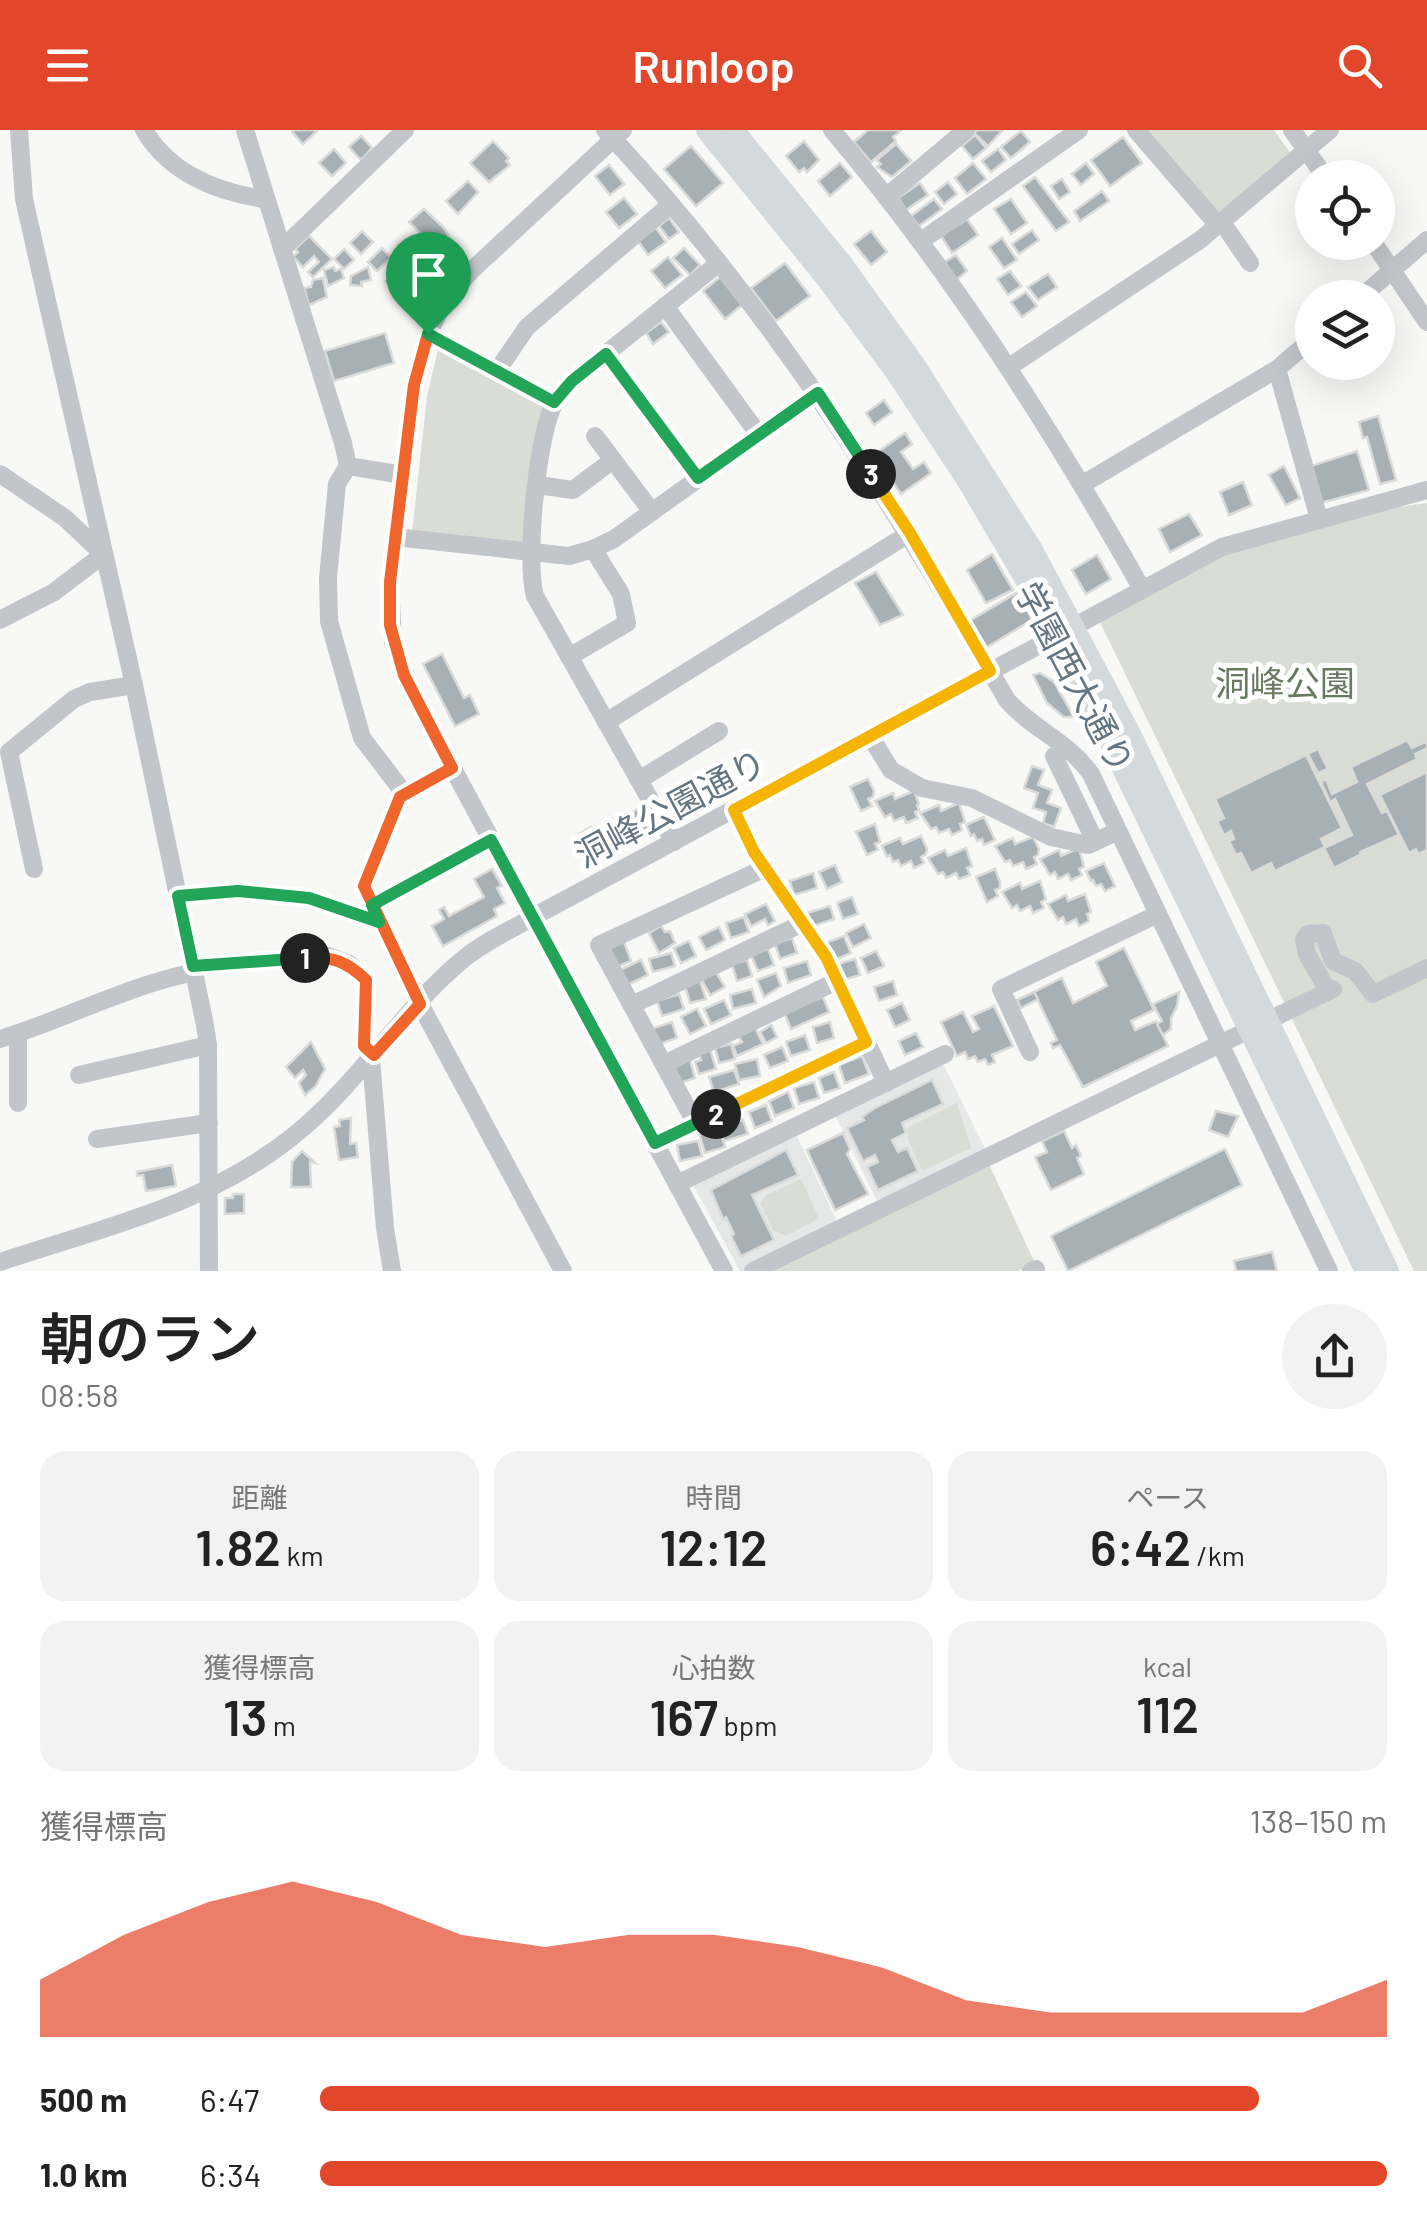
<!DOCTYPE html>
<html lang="ja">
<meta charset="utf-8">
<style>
:root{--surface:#fff;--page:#f2f2f2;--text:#222;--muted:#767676;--accent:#e3472b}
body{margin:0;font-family:Barlow,"Noto Sans JP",sans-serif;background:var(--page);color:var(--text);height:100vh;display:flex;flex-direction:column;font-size:38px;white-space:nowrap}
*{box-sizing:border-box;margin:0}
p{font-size:32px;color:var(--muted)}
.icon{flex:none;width:55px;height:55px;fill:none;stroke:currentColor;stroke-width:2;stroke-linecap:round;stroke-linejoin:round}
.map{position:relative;height:1141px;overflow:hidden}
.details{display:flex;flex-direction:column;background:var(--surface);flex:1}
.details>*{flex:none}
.fabs{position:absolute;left:1295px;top:30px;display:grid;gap:20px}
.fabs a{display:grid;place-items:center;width:100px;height:100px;border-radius:50%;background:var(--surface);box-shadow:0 10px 40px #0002;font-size:50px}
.pin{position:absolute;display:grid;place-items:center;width:85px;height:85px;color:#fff;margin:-102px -42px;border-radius:50% 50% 50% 0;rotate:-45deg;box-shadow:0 0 10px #0007}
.pin .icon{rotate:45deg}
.km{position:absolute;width:50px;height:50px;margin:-25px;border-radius:50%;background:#222;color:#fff;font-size:28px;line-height:50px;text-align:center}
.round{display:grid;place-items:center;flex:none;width:105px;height:105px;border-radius:52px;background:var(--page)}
.headline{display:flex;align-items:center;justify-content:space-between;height:170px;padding:0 40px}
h1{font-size:55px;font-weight:600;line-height:75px}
.figures{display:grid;grid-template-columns:repeat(3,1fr);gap:15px;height:170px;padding:10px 40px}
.figures div{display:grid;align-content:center;border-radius:25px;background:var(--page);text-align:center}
.figures b{font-size:50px;font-weight:600}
.figures small{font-size:28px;font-weight:400}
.figures p{font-size:28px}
.chart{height:280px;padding:20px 40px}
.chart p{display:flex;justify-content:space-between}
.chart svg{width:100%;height:180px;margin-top:10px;fill:var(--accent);opacity:.7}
ul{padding:0 40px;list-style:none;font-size:32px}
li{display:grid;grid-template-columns:160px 120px 1fr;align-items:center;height:75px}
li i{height:25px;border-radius:12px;background:var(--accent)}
header{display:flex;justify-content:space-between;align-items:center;height:130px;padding:0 40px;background:var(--accent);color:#fff;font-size:45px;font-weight:600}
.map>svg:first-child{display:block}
</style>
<header><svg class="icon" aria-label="menu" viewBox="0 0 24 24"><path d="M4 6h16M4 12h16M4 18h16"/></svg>Runloop<svg class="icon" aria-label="search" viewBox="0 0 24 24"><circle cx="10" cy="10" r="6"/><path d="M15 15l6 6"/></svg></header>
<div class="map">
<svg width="1427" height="1141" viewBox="0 0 1427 1141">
<rect width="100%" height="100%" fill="#f8f8f6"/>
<g fill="#e6e8e7">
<path d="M940 935 944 936 987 1023 879 1075 835 985Z"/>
<path d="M796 1004 839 1096 747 1141H740L692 1053Z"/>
</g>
<g fill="#d9ddd5">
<path d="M1142 0H1274L1292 25 1222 85 1214 84Z"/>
<path d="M439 215 545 273 526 411 521 416 412 403 427 266Z"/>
<path d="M1427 373V1141H1414L1099 490C1137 470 1176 445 1216 428 1275 403 1364 381 1427 373Z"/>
<path d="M957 973 971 1018 922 1041 908 1010 907 998Z"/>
<path d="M988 1032 1035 1133 1018 1141H760Z"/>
<path d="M801 1049 818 1086 816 1090 786 1106 773 1100 760 1074 766 1065Z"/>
</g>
<g fill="#a6b0b5" stroke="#dadad8" stroke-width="2.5">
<path d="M294 0H316L317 1 303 14 292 2Z"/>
<path d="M868 0H901L893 7 896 11 871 32 854 12Z"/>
<path d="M977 0H1001L1002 1 988 16 974 3Z"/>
<path d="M1021 1 1030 12 1011 28 1001 17Z"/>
<path d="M975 5 986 18 973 29 962 16Z"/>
<path d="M361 6 372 18 361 30 349 17Z"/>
<path d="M1123 7 1142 33 1110 56 1091 30Z"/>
<path d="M493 11 509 28 506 31 510 35 489 52 470 33Z"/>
<path d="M804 11 819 30 807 42 804 38 799 42 786 26Z"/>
<path d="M896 14 911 31 892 47 877 37 881 34 877 30Z"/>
<path d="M691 16 723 53 696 76 664 39Z"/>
<path d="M334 19 346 33 332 46 319 33Z"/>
<path d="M998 19 1006 30 991 42 982 31Z"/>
<path d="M840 33 852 47 830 66 818 51Z"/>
<path d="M973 33 986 49 967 64 955 48Z"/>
<path d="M1086 33 1094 44 1081 55 1072 44Z"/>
<path d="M609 35 624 54 610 65 595 46Z"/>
<path d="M1035 47 1069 92 1056 101 1023 56Z"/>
<path d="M1062 49 1070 62 1059 69 1051 56Z"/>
<path d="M468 51 478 62 458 84 446 71Z"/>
<path d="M948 52 957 64 944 74 935 62Z"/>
<path d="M920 53 928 65 906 80 898 68Z"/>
<path d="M1102 61 1109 71 1080 91 1074 81Z"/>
<path d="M624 68 637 84 619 98 606 82Z"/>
<path d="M934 69 942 79 919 96 911 86Z"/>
<path d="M1011 69 1027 93 1011 104 994 79Z"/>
<path d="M424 79 444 98 454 115 446 128 437 129 425 118 430 113 409 92Z"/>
<path d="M669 88 679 102 669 109 659 96Z"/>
<path d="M967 89 978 105 952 123 941 106Z"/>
<path d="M656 98 666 112 648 125 638 111Z"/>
<path d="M1032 100 1039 110 1019 124 1012 114Z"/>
<path d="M362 101 373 112 361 124 350 113Z"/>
<path d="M871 101 887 122 871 135 854 114Z"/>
<path d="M309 106 332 129 313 147 308 142 319 132 314 126 303 137 293 127 298 122 295 119Z"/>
<path d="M1002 108 1017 130 1004 138 989 117Z"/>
<path d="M382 118 391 128 377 141 368 132Z"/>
<path d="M684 118 700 135 690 145 673 128Z"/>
<path d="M344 119 354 130 344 139 334 129Z"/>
<path d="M956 125 967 141 956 150 943 133Z"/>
<path d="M668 127 682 145 665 158 651 141Z"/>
<path d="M785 133 810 166 776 191 751 158Z"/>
<path d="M334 137 335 141 341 139 344 148 328 156 324 140Z"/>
<path d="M368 137 371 150 361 152 362 156 350 155 351 146Z"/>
<path d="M401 137 411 147 405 153 401 149 392 157 386 151Z"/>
<path d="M1010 141 1021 156 1008 165 997 149Z"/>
<path d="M1048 144 1057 157 1038 170 1028 157Z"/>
<path d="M720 147 742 175 725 189 703 161Z"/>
<path d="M323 148 327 167 309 175 304 158 311 157 313 150Z"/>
<path d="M1026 162 1037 176 1022 187 1011 172Z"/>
<path d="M661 192 669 202 653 214 646 203Z"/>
<path d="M385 203 394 233 334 251 325 221Z"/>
<path d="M884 270 892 282 874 295 866 283Z"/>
<path d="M1378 286 1396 350 1380 354 1367 307 1363 308 1359 292Z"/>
<path d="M905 303 912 314 901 322 913 339 924 332 931 343 901 364 880 333 875 337 869 328Z"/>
<path d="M1357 321 1369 360 1317 374 1308 337Z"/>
<path d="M1284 336 1300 368 1286 375 1269 345Z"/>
<path d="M1243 352 1252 375 1229 385 1220 362Z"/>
<path d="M1189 384 1202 405 1170 422 1159 399Z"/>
<path d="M992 424 1013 460 986 473 967 440Z"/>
<path d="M1097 425 1111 449 1086 464 1072 440Z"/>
<path d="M876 442 903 485 880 495 855 453Z"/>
<path d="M1018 462 1032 490 982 520 966 493Z"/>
<path d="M442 524 464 568 470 565 479 584 455 596 423 534Z"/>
<path d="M1040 543 1054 552 1074 587H1064L1047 573 1033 545Z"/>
<path d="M1407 610 1412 618 1427 611V618L1415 624 1417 629 1367 654 1382 683 1387 681 1399 705 1360 722 1361 724 1334 738 1324 718 1352 705 1335 669 1330 672 1321 652 1326 649 1332 664 1357 652 1351 637Z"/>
<path d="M1318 619 1328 639 1318 643 1308 624Z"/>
<path d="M1306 625 1342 698 1321 709 1325 717 1275 741 1271 733 1251 743 1241 723 1236 725 1229 711 1234 709 1231 701 1224 705 1217 691 1224 688 1215 669Z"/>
<path d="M1032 636 1044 640 1038 655 1052 660 1047 673 1061 678 1054 697 1043 693 1046 682 1033 678 1038 663 1024 658Z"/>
<path d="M1427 642V720L1418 724 1416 719 1409 723 1380 665Z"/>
<path d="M868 649 874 661 873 667 868 669 872 676 861 681 850 657Z"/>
<path d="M914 661 919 674 917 675 919 680 915 682 918 688 906 693 904 687 894 691 891 684 885 687 875 671 893 663 895 669Z"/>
<path d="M959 673 965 692 960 694 962 700 952 705 949 699 939 703 936 697 931 699 920 683 939 675 941 681Z"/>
<path d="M644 676 647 682 642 684 652 702 595 733 579 704 591 697 594 702Z"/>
<path d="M984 687 995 710 984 715 982 709 977 711 974 704 971 706 966 695Z"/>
<path d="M875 694 880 712 875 714 878 720 867 725 856 702Z"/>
<path d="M921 706 927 719 926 724 921 727 924 733 914 738 911 731 901 736 898 730 893 732 890 725 887 727 882 716 900 708 903 714Z"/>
<path d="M1033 707 1039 719 1038 725 1034 727 1037 734 1026 739 1023 732 1013 736 1010 730 1005 732 995 716 1013 708 1015 714Z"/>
<path d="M966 718 972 736 967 738 970 745 959 749 956 743 946 748 943 742 938 744 928 728 945 720 948 726Z"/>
<path d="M1079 718 1084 737 1079 739 1082 745 1071 750 1068 744 1058 749 1055 742 1050 745 1040 729 1059 720 1061 726Z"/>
<path d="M1104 733 1115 756 1105 761 1101 754 1096 756 1093 750 1091 751 1086 741Z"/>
<path d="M835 735 842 752 827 759 819 742Z"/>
<path d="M492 739 502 756 497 758 505 773 494 779 497 786 443 816 432 796 444 789 439 780 444 777 449 786 484 767 474 749Z"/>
<path d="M995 739 1000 752V758L995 760 998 766 987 772 976 747Z"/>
<path d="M813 743 817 758 794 765 790 751Z"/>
<path d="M1040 751 1046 769 1041 772 1044 778 1033 783 1030 776 1020 781 1017 775 1012 778 1002 762 1020 753 1022 759Z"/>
<path d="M1085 764 1091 782 1087 784 1089 791 1079 796 1076 789 1066 794 1063 787 1058 790 1048 774 1066 765 1068 771Z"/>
<path d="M852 767 858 784 843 789 837 773Z"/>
<path d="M766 774 775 791 768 795 765 789 751 796 745 784Z"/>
<path d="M830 776 834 789 811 797 807 783Z"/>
<path d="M744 787 749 802 731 808 726 793Z"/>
<path d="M864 794 871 808 853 817 846 803Z"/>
<path d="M661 796 665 802 670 801 675 813 659 823 649 803Z"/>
<path d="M719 797 725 810 706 820 699 807Z"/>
<path d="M844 806 851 823 832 831 825 813Z"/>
<path d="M792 808 797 823 780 829 775 814Z"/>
<path d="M689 811 696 826 681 833 674 818Z"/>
<path d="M624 812 631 831 616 837 609 817Z"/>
<path d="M1124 818 1154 880 1131 891 1135 900 1156 891 1168 916 1083 957 1060 915 1053 918 1051 913 1057 910 1034 862 1062 848 1073 873 1107 856 1096 832Z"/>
<path d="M768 819 774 835 758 841 751 825Z"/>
<path d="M876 821 884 836 868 843 861 828Z"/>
<path d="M671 823 675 836 653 842 649 829Z"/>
<path d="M855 829 860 845 843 850 838 834Z"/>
<path d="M641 830 648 845 627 855 620 840Z"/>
<path d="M747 830 752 846 737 851 732 834Z"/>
<path d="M807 831 811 845 788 853 784 838Z"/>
<path d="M716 842 725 857 710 865 702 850Z"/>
<path d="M776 843 781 856 764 867 757 850Z"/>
<path d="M700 851 706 869 690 873 685 856Z"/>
<path d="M893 851 897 865 879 871 874 857Z"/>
<path d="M752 859 756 873 733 879 730 865Z"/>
<path d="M1034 862 1038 869 1021 878 1017 870Z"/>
<path d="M1179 862 1177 876 1171 888V899L1163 905 1157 894 1162 891 1153 874Z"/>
<path d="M679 864 684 879 662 886 657 871Z"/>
<path d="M823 867 829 882 791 899 784 882Z"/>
<path d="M724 870 731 885 711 894 704 879Z"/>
<path d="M902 873 910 890 895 897 887 880Z"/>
<path d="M994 876 1013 916 992 925 995 932 988 935 985 929 978 932 975 926 968 929 965 922 957 926 941 892 963 882 973 902 979 899 972 886Z"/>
<path d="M697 879 706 896 690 904 681 887Z"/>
<path d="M672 892 677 908 656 915 651 899Z"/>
<path d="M830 892 834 908 817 913 813 897Z"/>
<path d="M771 895 777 907 766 913 760 902Z"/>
<path d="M755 898 763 914 737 926 733 916 742 912 738 905Z"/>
<path d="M916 903 923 917 905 925 899 911Z"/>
<path d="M805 905 810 920 791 926 786 912Z"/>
<path d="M311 912 325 939 315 957 305 965 299 953 306 945 303 940 295 948 286 937Z"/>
<path d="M731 914 735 929 719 933 715 918Z"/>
<path d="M782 917 788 931 770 938 764 925Z"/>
<path d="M710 919 716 939 699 944 695 932 701 930 699 922Z"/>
<path d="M862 926 869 944 845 953 839 935Z"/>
<path d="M757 929 760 946 739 950 735 934Z"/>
<path d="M690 930 695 948 677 954 672 936Z"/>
<path d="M734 940 739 954 714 962 709 947Z"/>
<path d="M834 942 840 958 824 963 819 948Z"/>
<path d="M932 950 943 974 902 993 906 1003 892 1010 898 1022 907 1018 918 1041 878 1060 867 1037 878 1032 875 1025 863 1031 847 998 864 990 862 987 875 978Z"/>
<path d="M814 952 819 968 799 974 794 958Z"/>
<path d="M788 962 794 978 775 986 769 971Z"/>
<path d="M766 975 772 991 755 998 749 982Z"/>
<path d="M1216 981 1238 986 1228 1007 1209 1000Z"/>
<path d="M351 988 350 1014 356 1013 358 1027 339 1030 334 997 340 996 339 990Z"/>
<path d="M743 990 748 1004 724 1011 719 994Z"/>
<path d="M719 997 725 1017 705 1023 699 1003Z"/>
<path d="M1064 1001 1072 1018 1076 1015 1081 1026 1077 1028 1084 1044 1051 1060 1035 1027 1047 1022 1042 1011Z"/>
<path d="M843 1003 850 1019 847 1024 868 1064 835 1080 807 1020Z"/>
<path d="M698 1011 702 1026 680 1031 677 1015Z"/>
<path d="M1225 1019 1242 1055 1068 1141 1051 1106Z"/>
<path d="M786 1020 798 1045 752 1065 774 1110 741 1126 731 1106 734 1104 726 1087 723 1089 711 1060Z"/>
<path d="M302 1021 315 1033 310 1032 311 1057H291L292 1032Z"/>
<path d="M172 1035 176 1056 146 1061 143 1045 137 1046V1042Z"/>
<path d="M233 1064H244V1083L225 1084V1068H233Z"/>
<path d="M1272 1122 1277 1141H1236L1234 1131Z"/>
</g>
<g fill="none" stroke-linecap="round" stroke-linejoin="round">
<g stroke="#c2c6ca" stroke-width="18">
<path d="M19 0 24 69 134 555 205 895 208 915 209 1141"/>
<path d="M144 0C169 43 217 62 264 69"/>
<path d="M245 0 343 313 348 336 403 345"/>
<path d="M605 0C766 171 890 369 1007 570 1032 599 1069 612 1091 644L1329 1141"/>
<path d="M623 0 470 142 445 171 428 204 414 255 390 452 393 512 411 561 724 1141"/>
<path d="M832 0C952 142 1051 298 1142 459"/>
<path d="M1136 0 1218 95"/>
<path d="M1292 0 1326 48"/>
<path d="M886 67 966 0"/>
<path d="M1222 92 1250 133"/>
<path d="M921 111 1079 0"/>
<path d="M1373 112 1427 192"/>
<path d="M282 119 405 0"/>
<path d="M1360 168 1427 110"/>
<path d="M665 176 759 305"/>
<path d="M428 204 554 273"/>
<path d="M607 224 698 349"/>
<path d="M1009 237 1200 110 1330 0"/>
<path d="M1277 239 1319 389"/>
<path d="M497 241 527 197 670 75"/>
<path d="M595 306 652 382"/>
<path d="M348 336 337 354 328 448 329 491 362 608 404 663"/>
<path d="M0 344 65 388 103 424"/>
<path d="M1083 354 1277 239 1312 209"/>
<path d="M538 355 573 360 613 330"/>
<path d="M395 407 569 426 593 419 614 409 818 263"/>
<path d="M0 490 54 462 104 424"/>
<path d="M569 527 627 493 621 464 593 419"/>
<path d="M606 592 910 403"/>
<path d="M870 606 891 640 922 658 972 668 1051 707 1088 715 1118 701"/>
<path d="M1054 626 1095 711"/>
<path d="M452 637 400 667 364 756 420 874 563 1141"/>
<path d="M639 650 719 601"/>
<path d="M734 680 755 723 826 827 886 953"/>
<path d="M674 712 535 466C525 431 537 310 553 276 557 267 565 259 572 251L719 133"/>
<path d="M34 739 9 622 74 569 90 562 134 555"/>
<path d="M178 766 238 761 309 768 379 791"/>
<path d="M372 775 491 710"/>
<path d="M193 835 328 826 349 834 366 850 364 916 374 925"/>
<path d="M1328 861 1307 824 1304 809 1308 804 1323 803 1333 831 1355 841 1373 864 1427 838"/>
<path d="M632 875 803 793"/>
<path d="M0 909C66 889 126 856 195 842"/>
<path d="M1030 922 1001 859 1158 784"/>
<path d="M371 929 385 1098 392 1141"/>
<path d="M664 934 837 851"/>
<path d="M79 945 208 915"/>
<path d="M18 973V904"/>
<path d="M696 994 599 815 765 738"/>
<path d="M97 1009 209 993"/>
<path d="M655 1013 866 912"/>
<path d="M677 1054 945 924"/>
<path d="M0 1132C102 1098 207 1075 292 1007 357 956 400 882 461 831 482 813 509 801 533 787L1222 417 1427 360"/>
<path d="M753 1141 1333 859"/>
<path d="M1031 1141 1036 1139"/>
</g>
<g stroke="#d4d9dc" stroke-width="22">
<path d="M707 0 825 146 896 242 968 351 1058 504 1366 1141"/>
<path d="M733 0 841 133 913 233 1032 420 1130 604 1388 1141"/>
</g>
</g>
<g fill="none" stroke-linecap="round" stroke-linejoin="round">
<g stroke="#fff" stroke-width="20">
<path id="split-1" d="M305 828C332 826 346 831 366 850L364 916 374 925 420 874 364 756 400 667 452 638 404 545 390 495V452L414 255 428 204"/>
</g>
<g stroke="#fff" stroke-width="20">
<path id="split-2" d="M305 828 193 836 178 766 238 761 309 768 379 792 372 775 491 710 655 1013 716 984"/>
</g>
<g stroke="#fff" stroke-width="20">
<path id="split-3" d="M716 984 866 912 826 827 754 722 734 680 990 541 910 403 871 344"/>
</g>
<g stroke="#fff" stroke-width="20">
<path id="split-4" d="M428 204 554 272 572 251 606 224 698 348 818 263 871 344"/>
</g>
<use href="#split-1" stroke="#f0652b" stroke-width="12"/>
<use href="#split-2" stroke="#22a559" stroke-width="12"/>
<use href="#split-3" stroke="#f5b400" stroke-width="12"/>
<use href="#split-4" stroke="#22a559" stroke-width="12"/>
</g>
<g text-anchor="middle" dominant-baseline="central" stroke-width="10" stroke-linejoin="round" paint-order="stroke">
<g font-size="35" fill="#647681" stroke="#fff">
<text transform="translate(1076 547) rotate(62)">学園西大通り</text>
<text transform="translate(670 677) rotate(-28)">洞峰公園通り</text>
</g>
<g font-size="35" fill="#687962" stroke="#fff">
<text x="1285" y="552">洞峰公園</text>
</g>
</g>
</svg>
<div class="fabs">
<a><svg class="icon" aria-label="locate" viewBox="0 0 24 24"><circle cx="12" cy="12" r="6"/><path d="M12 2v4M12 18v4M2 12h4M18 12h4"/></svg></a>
<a><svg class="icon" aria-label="layers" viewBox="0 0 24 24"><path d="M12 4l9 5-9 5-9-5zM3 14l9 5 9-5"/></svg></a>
</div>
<div class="pin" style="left:428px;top:204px;background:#1e9e55"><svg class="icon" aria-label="arrive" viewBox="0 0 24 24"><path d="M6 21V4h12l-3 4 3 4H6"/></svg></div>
<b class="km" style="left:305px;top:828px">1</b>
<b class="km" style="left:716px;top:984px">2</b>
<b class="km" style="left:871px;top:344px">3</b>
</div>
<section class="details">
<div class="headline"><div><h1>朝のラン</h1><p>08:58</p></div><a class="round"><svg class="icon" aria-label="share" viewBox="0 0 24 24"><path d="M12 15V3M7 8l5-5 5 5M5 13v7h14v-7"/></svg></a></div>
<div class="figures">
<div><p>距離</p><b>1.82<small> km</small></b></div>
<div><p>時間</p><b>12:12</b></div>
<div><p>ペース</p><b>6:42<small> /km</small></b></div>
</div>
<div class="figures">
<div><p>獲得標高</p><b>13<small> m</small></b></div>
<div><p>心拍数</p><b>167<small> bpm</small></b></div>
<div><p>kcal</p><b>112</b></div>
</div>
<div class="chart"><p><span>獲得標高</span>138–150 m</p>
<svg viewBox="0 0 160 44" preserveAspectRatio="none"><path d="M0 44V30L10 19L20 11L30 6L40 11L50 19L60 22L70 19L80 19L90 22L100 27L110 35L120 38L130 38L140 38L150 38L160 30V44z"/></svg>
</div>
<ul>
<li><b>500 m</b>6:47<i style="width:88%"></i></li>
<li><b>1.0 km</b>6:34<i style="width:100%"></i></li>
</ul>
</section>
